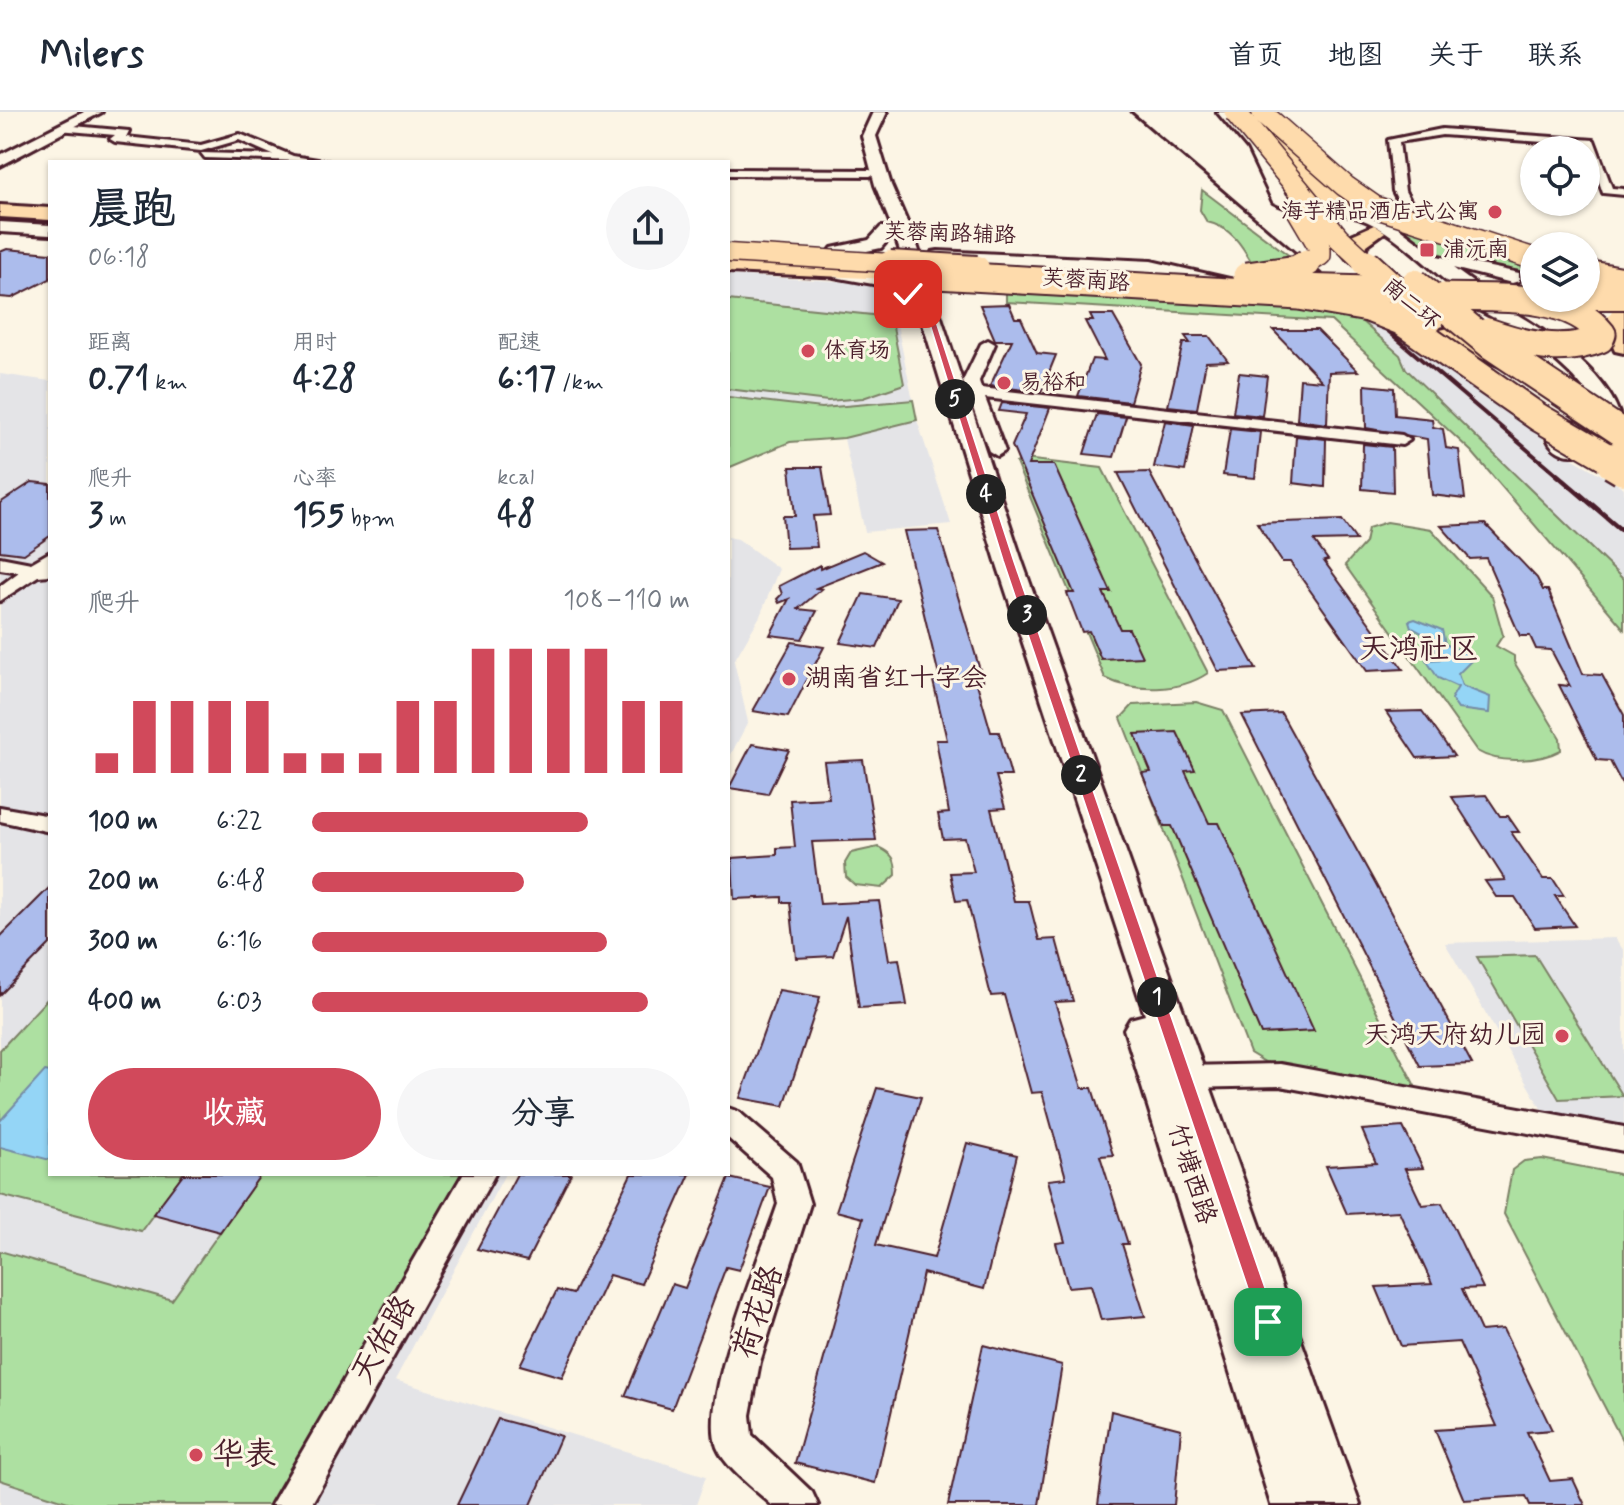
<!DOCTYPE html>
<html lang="zh">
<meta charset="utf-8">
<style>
:root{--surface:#fff;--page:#f6f6f7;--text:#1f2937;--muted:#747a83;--line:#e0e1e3;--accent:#d1495b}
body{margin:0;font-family:Mynerve,"LXGW WenKai TC",sans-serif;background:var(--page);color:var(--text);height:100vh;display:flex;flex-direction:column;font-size:30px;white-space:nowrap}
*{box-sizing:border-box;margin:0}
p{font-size:26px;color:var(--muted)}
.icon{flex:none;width:44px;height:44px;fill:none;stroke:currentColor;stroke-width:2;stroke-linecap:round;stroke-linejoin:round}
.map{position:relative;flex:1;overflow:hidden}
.sheet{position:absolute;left:48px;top:48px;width:682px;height:1016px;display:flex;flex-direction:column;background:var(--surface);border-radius:0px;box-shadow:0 2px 6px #0004}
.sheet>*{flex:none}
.fabs{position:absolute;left:1520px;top:24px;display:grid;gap:16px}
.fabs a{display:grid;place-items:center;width:80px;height:80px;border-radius:50%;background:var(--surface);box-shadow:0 2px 6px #0004;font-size:40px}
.pin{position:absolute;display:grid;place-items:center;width:68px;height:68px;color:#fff;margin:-34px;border-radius:16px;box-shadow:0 4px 12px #0006}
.km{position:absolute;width:40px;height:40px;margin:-20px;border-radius:50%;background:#222;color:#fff;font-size:22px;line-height:40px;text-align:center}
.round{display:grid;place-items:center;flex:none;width:84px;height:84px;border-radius:42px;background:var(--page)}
.summary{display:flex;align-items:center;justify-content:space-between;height:136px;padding:0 40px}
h1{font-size:44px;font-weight:700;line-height:60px}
.stats{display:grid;grid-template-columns:repeat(3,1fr);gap:12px;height:136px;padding:8px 40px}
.stats div{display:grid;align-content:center}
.stats b{font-size:34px;font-weight:700}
.stats small{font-size:22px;font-weight:400}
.stats p{font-size:22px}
.chart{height:224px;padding:16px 40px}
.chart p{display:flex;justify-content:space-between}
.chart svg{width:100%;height:144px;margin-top:8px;stroke:var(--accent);stroke-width:6}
.primary-button{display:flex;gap:16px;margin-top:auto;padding:16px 40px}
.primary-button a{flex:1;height:92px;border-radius:48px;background:var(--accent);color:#fff;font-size:32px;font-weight:700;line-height:92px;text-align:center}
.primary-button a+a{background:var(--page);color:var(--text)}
ul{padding:0 40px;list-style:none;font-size:26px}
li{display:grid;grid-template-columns:128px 96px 1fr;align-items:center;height:60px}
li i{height:20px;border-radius:10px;background:var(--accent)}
header{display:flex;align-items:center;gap:48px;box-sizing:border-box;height:112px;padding:0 40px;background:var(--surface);border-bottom:2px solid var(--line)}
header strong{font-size:38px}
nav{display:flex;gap:44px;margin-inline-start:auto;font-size:28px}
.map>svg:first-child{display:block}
</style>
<header>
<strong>Milers</strong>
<nav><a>首页</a><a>地图</a><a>关于</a><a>联系</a></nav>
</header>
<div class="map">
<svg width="1624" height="1393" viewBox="0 0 1624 1393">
<rect width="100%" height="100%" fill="#fcf5e5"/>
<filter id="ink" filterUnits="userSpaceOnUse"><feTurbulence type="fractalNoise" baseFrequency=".0125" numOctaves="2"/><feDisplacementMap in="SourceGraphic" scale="16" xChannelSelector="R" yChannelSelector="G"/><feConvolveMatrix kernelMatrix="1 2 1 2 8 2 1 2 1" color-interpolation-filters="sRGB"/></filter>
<g filter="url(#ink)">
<g fill="#e4e4e7">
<path d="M728 163 854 170 890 179 917 308 951 412 865 420 844 327 790 330 728 356Z"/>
<path d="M1333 184 1399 186 1540 316 1544 330 1624 376V468L1406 257 1400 243Z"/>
<path d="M0 262 50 269V1062H505L395 1268 706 1364 696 1393H0Z"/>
<path d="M728 425 738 427 779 457 760 504 734 549 748 610 728 648Z"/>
<path d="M1615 826 1624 839V1024L1549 1010 1445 831Z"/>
</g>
<g fill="#ade0a1" stroke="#7c8066" stroke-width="2">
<path d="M1202 78 1299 151 1253 153C1242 133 1231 115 1207 110L1200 98Z"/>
<path d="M1386 103 1534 150V164C1472 156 1432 148 1386 103Z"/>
<path d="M1006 175 1344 194 1400 243 1406 257 1624 468V517L1472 340 1331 209 1006 190Z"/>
<path d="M728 188 891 205 904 272 863 286 828 289 728 277Z"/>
<path d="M728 285 822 296 913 288 917 308 844 326 790 330 728 356Z"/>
<path d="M1024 347 1102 356 1208 561C1180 580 1135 581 1105 566L1016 351Z"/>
<path d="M1387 410 1431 417 1492 484 1503 523 1496 534 1514 544V550L1560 626 1561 638C1539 650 1498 652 1477 639L1345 453 1365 431 1368 416Z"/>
<path d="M1196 590 1223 598 1417 978 1265 950 1250 941 1121 606 1133 593Z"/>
<path d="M878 735C893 742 896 747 896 763L882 776 855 773 846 765 845 751 851 741Z"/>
<path d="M1535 843 1623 984 1559 987 1477 845Z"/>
<path d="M50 884V1062H183L141 1119 0 1083V938Z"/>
<path d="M1542 1047 1624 1063V1332L1504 1102 1512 1058 1524 1049Z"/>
<path d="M261 1062H461L271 1393H77L0 1368V1139L172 1188Z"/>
</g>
<g fill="#94d5f6" stroke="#768ca5" stroke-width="2">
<path d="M1415 507 1442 518 1445 532 1466 541 1472 548 1458 562 1462 574 1490 585 1489 601 1458 597 1451 587 1458 575 1438 566 1426 548 1442 547 1427 524 1411 515 1409 509Z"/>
<path d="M45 959 50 960V1048L0 1035V1009Z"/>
</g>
<g fill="#acbcec" stroke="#4a1f2b" stroke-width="2">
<path d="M7 137 50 141V167L12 186 0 185V140Z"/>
<path d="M1009 192 1015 206H1021L1037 241 1056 243 1041 280 990 274 1012 228H995L980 193Z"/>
<path d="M1090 203H1113L1141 252 1130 290 1078 284 1092 247 1105 248 1085 209H1093Z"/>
<path d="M1273 218H1317L1358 259 1329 260 1327 312 1297 308 1300 267 1322 269Z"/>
<path d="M1185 224H1209L1228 249 1206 250 1197 297 1168 294 1183 231H1190Z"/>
<path d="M1239 261 1267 264 1262 304 1233 301Z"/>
<path d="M1365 273 1394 276 1395 303 1432 307 1433 315 1443 317 1446 336 1459 338 1465 387 1432 383 1427 327 1366 316Z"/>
<path d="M1002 291 1050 296 1028 353H1054L1111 480H1103L1120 517H1129L1142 545 1101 547 1089 519 1082 520 1067 481H1074L1012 334 1026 302 999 299Z"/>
<path d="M1097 302 1126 305 1114 345 1084 342Z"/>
<path d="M1165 309 1194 313 1185 359 1154 355Z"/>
<path d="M1230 317 1260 320 1255 366 1223 363Z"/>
<path d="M1296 324 1326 327 1325 375 1293 371Z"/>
<path d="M1363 332 1392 335 1393 380 1362 377Z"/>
<path d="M790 355H822L830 403 813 404 817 435 786 436 783 404H795Z"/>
<path d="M1149 360 1199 454 1256 557 1218 559 1118 361Z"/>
<path d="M32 370 50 372V424L24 442 0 439V391Z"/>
<path d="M1342 408 1356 428 1314 429 1328 448 1324 449 1403 557 1367 559 1290 450H1282L1257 411Z"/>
<path d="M1485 412 1537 466 1543 478H1548L1583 562 1602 563 1624 603V676L1610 649 1597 648 1559 573 1570 574 1551 538 1536 537 1530 524H1520L1486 446 1470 447 1441 414Z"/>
<path d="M938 418 983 568H976L991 620H999L1011 664H996L1005 696 991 697 1014 789H1029L1039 828 1056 827 1073 889 1055 890 1082 976H1092L1113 1043 1100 1044 1128 1132H1122L1145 1204 1101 1208 1091 1173 1068 1175 1056 1131 1065 1130 1048 1068 1066 1066 1042 980 1031 981 1004 883 991 884 967 788 956 789 950 761 974 760 965 726 943 727 938 702 949 701 936 628H947L933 569 940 568 904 419Z"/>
<path d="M863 439 882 450 816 476 822 477 798 497 817 499 802 527 770 523 789 487 779 491 777 487 782 482 779 474 820 453V457Z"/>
<path d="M863 482 898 487 877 536 840 531Z"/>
<path d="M792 530 824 535 788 605 753 599Z"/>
<path d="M1422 599 1433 614 1454 644 1417 646 1386 600Z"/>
<path d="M1281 601 1376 773 1472 952 1420 954 1242 603Z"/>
<path d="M1177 620 1195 658 1185 659 1209 711H1219L1314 919 1261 922 1172 714H1164L1142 661 1151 660 1135 622Z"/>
<path d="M752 632 789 638 768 682 729 676Z"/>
<path d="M863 648 876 728 812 730 820 792 879 789 889 848 899 847 907 893 859 896 846 804 833 844 796 846 790 790H782V785L734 787 732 746 777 743V736L795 735 790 688 829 686 824 650Z"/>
<path d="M1486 683 1500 704H1508L1519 720H1511L1543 767H1553L1564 784H1555L1575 814 1535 816 1515 785H1496L1485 769 1505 768 1452 685Z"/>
<path d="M50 775V832L0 883V825Z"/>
<path d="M779 878 820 885 784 994 740 986Z"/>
<path d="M877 976 921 985 876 1133 934 1146 967 1031 1017 1043 984 1177 923 1161 875 1371 795 1351 863 1106 836 1099Z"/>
<path d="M1403 1015 1423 1056 1405 1057 1422 1093 1442 1091 1483 1176 1462 1177 1481 1219 1503 1217 1552 1318 1527 1320 1550 1369 1573 1367 1585 1393H1530L1526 1384 1464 1388 1435 1318 1497 1314 1459 1230 1401 1234 1376 1175 1432 1172 1399 1099 1347 1102 1326 1054 1376 1051 1362 1018Z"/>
<path d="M183 1062H261L220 1120 153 1102Z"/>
<path d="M517 1062H571L527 1149 477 1137Z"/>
<path d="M631 1062H690L641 1172 609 1163 562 1265 520 1253 557 1178 573 1182Z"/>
<path d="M729 1066 770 1075 739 1158 726 1155 672 1297 625 1284 672 1172 685 1176Z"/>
<path d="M983 1233 1062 1253 1039 1393H948Z"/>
<path d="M1111 1299 1181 1317 1174 1393H1098Z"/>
<path d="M498 1307 561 1324 531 1393H457Z"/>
</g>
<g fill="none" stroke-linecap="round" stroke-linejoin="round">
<g stroke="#4a1f2b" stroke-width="6">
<g id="street">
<path d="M63 13 129 19 126 25 201 33 240 22 293 44 330 50 205 46 201 41 273 43 239 28 201 39 115 30 110 27 115 23 59 18Z"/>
<path d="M1442 17 1594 28 1612 76 1624 77V83L1603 81 1586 33 1442 23 1399 30 1405 79 1414 96 1392 101V95L1401 94 1393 79 1388 28Z"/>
<path d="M728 57 870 58 876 61 870 64 728 63Z"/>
<path d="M988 228 995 232 979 269 981 276 1402 323 1410 328 1402 333 985 286 1005 339 997 344 989 339 963 269 981 232Z"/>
<path d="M50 440V463L38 464 0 489V474L19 460 0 457V445L31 451Z"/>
<path d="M0 695 50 704V720L0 709Z"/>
<path d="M1280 952 1624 1015V1039L1280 974 1185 976 1175 973 1170 965 1175 957 1185 954Z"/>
<path d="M728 996 739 1000 797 1050 810 1092 760 1250 750 1303 752 1323 812 1380 818 1393H772C755 1377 726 1357 717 1335 699 1287 761 1143 778 1092L772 1065 728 1026Z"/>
<path d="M463 1062H495L311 1393H271Z"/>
</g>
</g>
<g stroke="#4a1f2b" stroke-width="6">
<g id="secondary">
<path d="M84 0H102L0 54V43Z"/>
<path d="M873 0H887L876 24 891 73 917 133 1022 449 1360 1393H1271L1124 917 1130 907 1145 903 996 449 914 183 907 186 873 172 834 165 832 161 841 155 885 163 912 175 894 121 881 136 838 145 829 140 832 136 869 128 881 115H892L875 73 862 24Z"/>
<path d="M1217 0H1232L1263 36 1286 83 1295 88 1364 96 1389 108 1437 144 1519 161V169L1512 171 1453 156 1482 177V184C1528 205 1609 257 1621 308L1618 313 1571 326 1583 337 1579 342C1565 346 1549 338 1546 322L1550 317 1598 304C1588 260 1496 201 1454 188L1451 184 1459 179C1427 156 1396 119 1358 106 1329 96 1301 105 1273 90L1248 37Z"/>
<path d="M0 110 50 113V123L0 120Z"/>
<path d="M938 139 1151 149 1238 169 1241 173 1231 179 1151 161 932 148V140Z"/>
<path d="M1624 192V204L1585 207 1575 201 1585 195Z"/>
</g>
</g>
<g stroke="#4a1f2b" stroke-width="6">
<g id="primary">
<path d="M0 93 50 96V108L0 105Z"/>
<path d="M728 148 936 157 946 163 936 169 728 160Z"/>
</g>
</g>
<g stroke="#4a1f2b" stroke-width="6">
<g id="highway">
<path d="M1262 2 1269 4 1346 88 1349 93 1346 98H1330L1255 12V4Z"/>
<path d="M1374 113 1385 120 1367 133 1363 147H1347L1343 142 1347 125Z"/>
<path d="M1624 192V241L1615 239 1603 211 1615 195Z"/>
<path d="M1449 216 1510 240 1514 246 1510 252 1500 254 1440 230 1436 224 1440 218Z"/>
</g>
</g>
<use href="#street" fill="#fcf5e5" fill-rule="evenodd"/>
<use href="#secondary" fill="#fcf5e5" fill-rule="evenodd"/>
<use href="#primary" fill="#fedbac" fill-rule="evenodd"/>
<use href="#highway" fill="#fedbac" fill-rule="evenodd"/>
<path stroke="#4a1f2b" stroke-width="3" d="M1131 0 1310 153"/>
<path stroke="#4a1f2b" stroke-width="4" d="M1308 151 1543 351"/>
<path stroke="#4a1f2b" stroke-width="5" d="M1541 349 1624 420"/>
<g stroke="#4a1f2b" stroke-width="21" stroke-linecap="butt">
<path id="primary-bridge-far1" d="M728 141 923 153"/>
</g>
<g stroke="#4a1f2b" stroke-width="28" stroke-linecap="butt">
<g id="primary-bridge">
<path d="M890 151 977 156"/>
<path d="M1278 174 1424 178"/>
<path d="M1586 185H1624"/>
</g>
</g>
<g stroke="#4a1f2b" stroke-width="24" stroke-linecap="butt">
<g id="highway-bridge-far2">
<path d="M1235 0 1338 125 1368 153"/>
<path d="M1263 2 1345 74 1375 95 1534 147"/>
<path d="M1297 97 1320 136V143L1304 153"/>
</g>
</g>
<g stroke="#4a1f2b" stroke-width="31" stroke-linecap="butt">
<g id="highway-bridge-far1">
<path d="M1366 151 1429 208"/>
<path d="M1586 162 1624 169"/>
<path d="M936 163 1299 184 1368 196 1401 209 1538 305 1617 351"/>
<path d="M1247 164 1297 157 1307 151"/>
<path d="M1415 171 1492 234 1624 322"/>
<path d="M1444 185C1493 187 1569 179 1602 222L1600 227C1562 242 1525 233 1488 220"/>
</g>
</g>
<g stroke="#4a1f2b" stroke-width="41" stroke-linecap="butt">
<path id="highway-bridge" d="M1614 349 1624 355"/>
</g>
<use href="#primary-bridge-far1" stroke="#fedbac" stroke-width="18"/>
<use href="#primary-bridge" stroke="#fedbac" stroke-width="24"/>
<use href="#highway-bridge-far2" stroke="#fedbac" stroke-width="21"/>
<use href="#highway-bridge-far1" stroke="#fedbac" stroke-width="27"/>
<use href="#highway-bridge" stroke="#fedbac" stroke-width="36"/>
</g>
</g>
<path fill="#d1495b" stroke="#fff" stroke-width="2" d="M902 162 922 166 1014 449 1277 1210 1268 1219 1259 1210 1003 449 916 168 906 167 912 182 906 184 898 164Z"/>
<g fill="#d1495b" stroke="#fcf5e5" stroke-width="3">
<circle cx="1495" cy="100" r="8"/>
<rect x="1419" y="130" width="16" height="16" rx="4"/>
<circle cx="808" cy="239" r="8"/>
<circle cx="1004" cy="271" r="8"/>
<circle cx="789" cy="567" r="8"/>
<circle cx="1562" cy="924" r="8"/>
<circle cx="196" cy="1343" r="8"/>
</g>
<g text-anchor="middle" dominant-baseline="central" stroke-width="6" stroke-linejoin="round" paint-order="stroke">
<g font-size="22" fill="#4a1f2b" stroke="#fcf5e5" text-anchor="start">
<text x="1479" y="100" text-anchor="end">海芋精品酒店式公寓</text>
<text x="1443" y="138">浦沅南</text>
<text x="824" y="239">体育场</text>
<text x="1020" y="271">易裕和</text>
</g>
<g font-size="22" fill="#4a1f2b" stroke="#fcf5e5">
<text transform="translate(950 122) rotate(2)">芙蓉南路辅路</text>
<text transform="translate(1086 169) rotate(4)">芙蓉南路</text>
<text transform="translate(1411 192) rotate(40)">南二环</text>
</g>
<g font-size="26" fill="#4a1f2b" stroke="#fcf5e5" text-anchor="start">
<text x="805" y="567">湖南省红十字会</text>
<text x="1546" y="924" text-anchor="end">天鸿天府幼儿园</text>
</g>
<g font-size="26" fill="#4a1f2b" stroke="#fcf5e5">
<text transform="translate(1191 1062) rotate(72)">竹塘西路</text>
</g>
<g font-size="30" fill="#4a1f2b" stroke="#fcf5e5">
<text x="1419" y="537">天鸿社区</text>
</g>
<g font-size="32" fill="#4a1f2b" stroke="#fcf5e5">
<text transform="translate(759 1200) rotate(-72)">荷花路</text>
<text transform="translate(384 1228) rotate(-60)">天佑路</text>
</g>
<g font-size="32" fill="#4a1f2b" stroke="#fcf5e5" text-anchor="start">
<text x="212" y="1343">华表</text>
</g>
</g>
</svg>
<div class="fabs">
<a><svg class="icon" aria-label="locate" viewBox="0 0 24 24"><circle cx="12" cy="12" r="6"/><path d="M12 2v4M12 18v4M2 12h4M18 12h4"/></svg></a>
<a><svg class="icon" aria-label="layers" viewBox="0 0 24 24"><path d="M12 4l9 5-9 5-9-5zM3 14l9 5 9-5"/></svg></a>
</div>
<div class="pin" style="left:1268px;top:1210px;background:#1e9e55"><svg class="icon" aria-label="arrive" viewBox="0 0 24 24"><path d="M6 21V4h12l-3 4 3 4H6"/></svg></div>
<div class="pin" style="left:908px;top:182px;background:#d93025"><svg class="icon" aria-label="check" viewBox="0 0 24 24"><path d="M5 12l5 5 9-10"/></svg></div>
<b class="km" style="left:1157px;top:885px">1</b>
<b class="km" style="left:1081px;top:663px">2</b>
<b class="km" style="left:1027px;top:503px">3</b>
<b class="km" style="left:986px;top:382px">4</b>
<b class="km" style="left:955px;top:287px">5</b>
<section class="sheet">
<div class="summary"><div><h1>晨跑</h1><p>06:18</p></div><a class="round"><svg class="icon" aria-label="share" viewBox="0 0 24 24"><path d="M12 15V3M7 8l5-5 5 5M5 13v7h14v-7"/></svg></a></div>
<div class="stats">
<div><p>距离</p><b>0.71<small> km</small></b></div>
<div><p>用时</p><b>4:28</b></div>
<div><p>配速</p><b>6:17<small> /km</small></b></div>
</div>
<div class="stats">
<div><p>爬升</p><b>3<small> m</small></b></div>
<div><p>心率</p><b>155<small> bpm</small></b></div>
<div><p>kcal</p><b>48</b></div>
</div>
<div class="chart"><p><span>爬升</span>108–110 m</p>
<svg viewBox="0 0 160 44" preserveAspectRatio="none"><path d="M5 44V38M15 44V22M25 44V22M35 44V22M45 44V22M55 44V38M65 44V38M75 44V38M85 44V22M95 44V22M105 44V6M115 44V6M125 44V6M135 44V6M145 44V22M155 44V22"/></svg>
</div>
<ul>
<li><b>100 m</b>6:22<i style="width:73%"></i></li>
<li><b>200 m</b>6:48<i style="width:56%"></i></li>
<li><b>300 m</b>6:16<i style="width:78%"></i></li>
<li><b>400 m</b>6:03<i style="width:89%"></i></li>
</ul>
<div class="primary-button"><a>收藏</a><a>分享</a></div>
</section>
</div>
